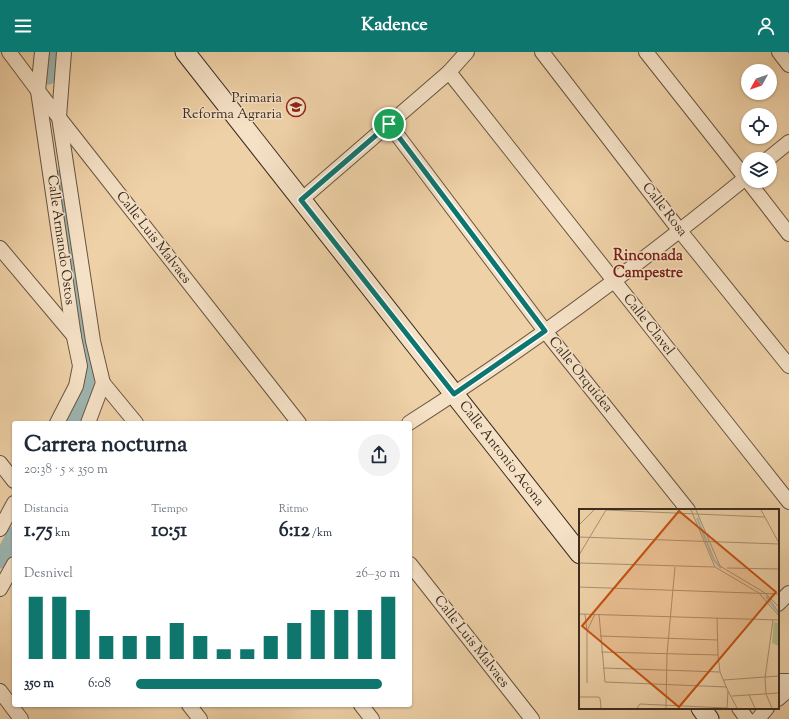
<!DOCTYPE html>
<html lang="es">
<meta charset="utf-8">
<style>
:root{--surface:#fff;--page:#f2f2f3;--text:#1f2937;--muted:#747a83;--accent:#0f766e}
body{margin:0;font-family:"Sorts Mill Goudy",serif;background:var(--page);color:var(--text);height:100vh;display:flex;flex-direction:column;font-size:15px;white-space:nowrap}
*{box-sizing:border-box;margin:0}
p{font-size:13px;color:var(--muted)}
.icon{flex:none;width:22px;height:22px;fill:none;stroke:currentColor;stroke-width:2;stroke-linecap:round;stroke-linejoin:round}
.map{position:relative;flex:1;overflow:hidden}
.panel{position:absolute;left:12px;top:369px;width:400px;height:286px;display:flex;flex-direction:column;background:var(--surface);border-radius:4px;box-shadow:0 1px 3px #0004}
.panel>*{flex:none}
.needle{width:26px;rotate:230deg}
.controls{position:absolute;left:741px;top:12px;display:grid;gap:8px}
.controls a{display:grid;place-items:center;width:36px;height:36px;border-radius:50%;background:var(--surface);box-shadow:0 1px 3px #0004;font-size:20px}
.pin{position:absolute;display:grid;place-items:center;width:34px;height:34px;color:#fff;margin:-17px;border:2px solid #fff;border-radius:50%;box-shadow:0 1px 4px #0007}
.round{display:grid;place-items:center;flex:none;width:42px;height:42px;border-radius:21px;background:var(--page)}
.head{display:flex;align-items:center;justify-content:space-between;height:68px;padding:0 12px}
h1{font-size:22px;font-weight:700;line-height:30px}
.figures{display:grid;grid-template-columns:repeat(3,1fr);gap:6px;height:68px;padding:4px 12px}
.figures div{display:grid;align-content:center}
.figures b{font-size:20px;font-weight:700}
.figures small{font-size:11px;font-weight:400}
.figures p{font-size:11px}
.chart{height:112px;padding:8px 12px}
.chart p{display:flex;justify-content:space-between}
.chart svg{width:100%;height:72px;margin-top:4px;stroke:var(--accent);stroke-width:6}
ul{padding:0 12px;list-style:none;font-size:13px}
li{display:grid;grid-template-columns:64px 48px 1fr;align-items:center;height:30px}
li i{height:10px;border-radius:5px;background:var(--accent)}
header{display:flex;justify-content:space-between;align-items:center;height:52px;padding:0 12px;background:var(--accent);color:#fff;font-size:18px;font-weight:700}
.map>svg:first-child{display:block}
</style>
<header><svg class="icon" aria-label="menu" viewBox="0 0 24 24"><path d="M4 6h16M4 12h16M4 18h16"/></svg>Kadence<svg class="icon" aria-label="person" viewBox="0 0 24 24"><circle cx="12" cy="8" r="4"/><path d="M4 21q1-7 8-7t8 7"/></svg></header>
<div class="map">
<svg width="789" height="667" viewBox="0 0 789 667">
<rect width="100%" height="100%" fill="#efd1a7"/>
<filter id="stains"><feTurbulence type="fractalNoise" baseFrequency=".005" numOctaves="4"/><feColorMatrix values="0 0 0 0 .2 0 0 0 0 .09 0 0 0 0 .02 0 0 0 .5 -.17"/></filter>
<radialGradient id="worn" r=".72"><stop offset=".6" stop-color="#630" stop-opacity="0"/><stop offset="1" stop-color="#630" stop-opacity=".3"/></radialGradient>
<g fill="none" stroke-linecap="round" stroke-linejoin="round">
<g stroke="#9cb5b0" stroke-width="15">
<path d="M49 25 53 0"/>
<path d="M57 125 89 316C87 335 82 354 73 371"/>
<path d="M0 509 14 482"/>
</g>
<g stroke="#685542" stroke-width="16">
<g id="street">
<path d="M9 0 42 44 299 371"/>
<path d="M42 0 38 39 74 285 80 314 76 334 57 371"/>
<path d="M64 0 59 65 93 289 103 331 88 371"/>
<path d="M542 0 680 179 789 314"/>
<path d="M646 0 748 129"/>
<path d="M779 0 789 13"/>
<path d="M449 20 789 450"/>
<path d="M389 72 545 279 688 458"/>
<path d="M768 107 789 90"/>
<path d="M748 129 789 182"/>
<path d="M301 148 449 20 467 0"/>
<path d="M0 196 74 284"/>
<path d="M103 331 136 371"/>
<path d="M409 371C527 296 640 212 748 124"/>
<path d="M0 411 14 429"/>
<path d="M0 477 14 451"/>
<path d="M410 512 532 667"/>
<path d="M0 537 14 512"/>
<path d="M778 552 789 541"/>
<path d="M778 629H789"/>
<path d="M0 639 21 667"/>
<path d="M778 647 785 641 789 635"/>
<path d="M189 653 200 667"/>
<path d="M361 653 372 667"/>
<path d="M739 656 747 667"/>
<path d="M758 667 767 656"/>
</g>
</g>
<g stroke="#3b2c20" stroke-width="21">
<g id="secondary">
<path d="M185 0 580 502"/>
<path d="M701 656 709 667"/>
</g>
</g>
<use href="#street" stroke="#f5e1c6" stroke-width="14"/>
<use href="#secondary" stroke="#f5e1c6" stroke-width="19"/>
</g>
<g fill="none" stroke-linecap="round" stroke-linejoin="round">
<g stroke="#fff" stroke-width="8">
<path id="route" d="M389 72 545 279 454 342 301 148Z"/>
</g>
<use href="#route" stroke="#0f766e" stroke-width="5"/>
</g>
<defs>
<g id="school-ring" transform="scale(1)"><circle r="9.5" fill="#f5e1c6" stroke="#8f2418" stroke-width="1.5"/><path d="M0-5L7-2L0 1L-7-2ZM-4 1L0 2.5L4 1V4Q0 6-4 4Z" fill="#8f2418"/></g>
</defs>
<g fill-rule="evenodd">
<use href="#school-ring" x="296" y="55"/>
</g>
<g text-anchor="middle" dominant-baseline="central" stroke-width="3" stroke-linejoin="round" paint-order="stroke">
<g font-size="14" fill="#3b2c20" stroke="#f5e1c6" text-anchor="end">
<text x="282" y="47">Primaria<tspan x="282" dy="16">Reforma Agraria</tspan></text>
</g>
<g font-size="14" fill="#3b2c20" stroke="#f5e1c6">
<text transform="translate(664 158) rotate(52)">Calle Rosa</text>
<text transform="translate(153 186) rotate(52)">Calle Luis Malvaes</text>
<text transform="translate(60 188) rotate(82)">Calle Armando Ostos</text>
<text transform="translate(648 273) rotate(52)">Calle Clavel</text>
<text transform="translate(580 323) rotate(51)">Calle Orquídea</text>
<text transform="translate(501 402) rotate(52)">Calle Antonio Acona</text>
<text transform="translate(471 590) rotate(52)">Calle Luis Malvaes</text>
</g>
<g font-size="15" font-weight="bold" fill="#7a1f14" stroke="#f5e1c6">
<text x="648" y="204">Rinconada<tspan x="648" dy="17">Campestre</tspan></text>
</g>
</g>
<g transform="translate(579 457)">
<rect width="200" height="200" fill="#efd1a7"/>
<path d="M195 113 200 114V137L193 134Z" fill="#b2bd8d"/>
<path fill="none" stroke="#9cb5b0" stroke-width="2" d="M118 9 135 51 142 59M187 87 200 104"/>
<path fill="none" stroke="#a78f71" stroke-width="1" d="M27 1 186 8M112 1 136 58 180 84 200 107M117 1 141 57 186 84 200 98M182 1 200 34M0 16 15 1M0 28 200 35M0 46 27 1M0 54 136 58M148 59 200 60M0 78 200 85M0 105 200 111M6 105 8 122V174M20 105 26 173 148 178M138 109 139 146 141 163 149 182 148 199M8 122 16 105M21 127 139 131M22 143 139 146M24 159 141 163M145 171 200 167M149 182 158 199M170 186 176 199M153 187 200 184M0 188H19L21 189 22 199M58 199 61 195 148 199M87 199 88 145 96 58M193 199 187 185 186 169 194 111"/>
<path fill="#c55010" fill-opacity="0.15" stroke="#c55010" stroke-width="2" d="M100 2 197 83 100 198 3 117Z"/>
<rect width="200" height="200" fill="none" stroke="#3b2c20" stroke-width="2"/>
</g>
<rect width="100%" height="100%" filter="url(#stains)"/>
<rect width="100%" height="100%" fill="url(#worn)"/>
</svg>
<div class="controls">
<a><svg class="needle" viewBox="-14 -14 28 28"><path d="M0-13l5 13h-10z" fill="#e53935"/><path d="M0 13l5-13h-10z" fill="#747a83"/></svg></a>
<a><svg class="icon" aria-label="locate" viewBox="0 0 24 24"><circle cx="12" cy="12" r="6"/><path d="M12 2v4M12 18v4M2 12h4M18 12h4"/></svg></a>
<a><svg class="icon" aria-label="layers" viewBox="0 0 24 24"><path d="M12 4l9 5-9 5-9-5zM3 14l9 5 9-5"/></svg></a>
</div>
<div class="pin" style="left:389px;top:72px;background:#1e9e55"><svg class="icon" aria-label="arrive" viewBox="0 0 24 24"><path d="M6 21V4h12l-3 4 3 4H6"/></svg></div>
<section class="panel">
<div class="head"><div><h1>Carrera nocturna</h1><p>20:38 · 5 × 350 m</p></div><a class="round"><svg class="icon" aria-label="share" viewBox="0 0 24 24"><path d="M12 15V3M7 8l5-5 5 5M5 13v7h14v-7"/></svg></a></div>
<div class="figures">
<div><p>Distancia</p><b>1.75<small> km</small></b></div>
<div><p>Tiempo</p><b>10:51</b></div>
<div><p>Ritmo</p><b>6:12<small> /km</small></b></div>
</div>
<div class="chart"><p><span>Desnivel</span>26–30 m</p>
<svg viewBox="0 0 160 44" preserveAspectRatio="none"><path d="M5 44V6M15 44V6M25 44V14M35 44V30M45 44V30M55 44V30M65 44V22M75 44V30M85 44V38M95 44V38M105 44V30M115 44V22M125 44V14M135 44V14M145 44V14M155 44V6"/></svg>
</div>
<ul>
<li><b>350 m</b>6:08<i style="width:93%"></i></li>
</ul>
</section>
</div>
